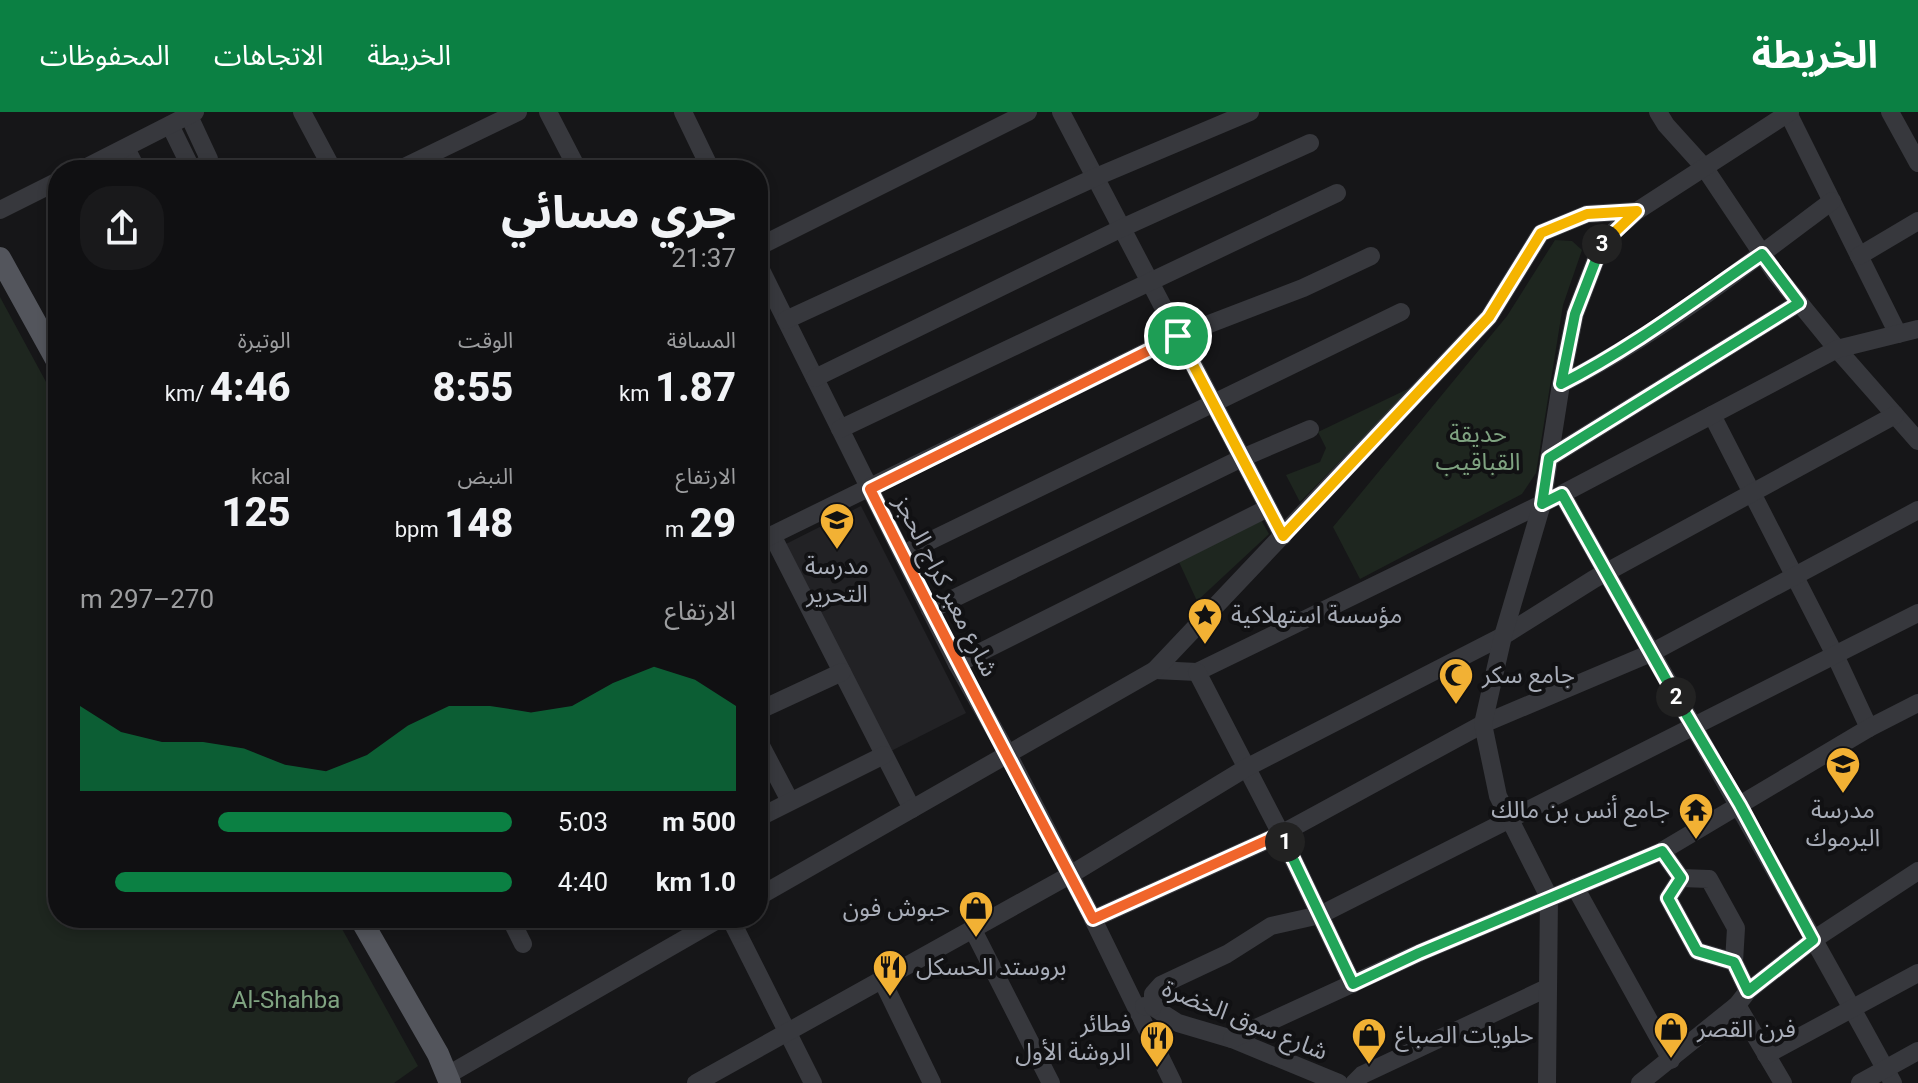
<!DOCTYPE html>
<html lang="ar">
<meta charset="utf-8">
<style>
:root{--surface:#101012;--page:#19191b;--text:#f1f3f6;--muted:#9c9d9f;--line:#303032;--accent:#0b8043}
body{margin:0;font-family:Roboto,"Noto Sans Arabic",sans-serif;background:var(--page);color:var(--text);direction:rtl;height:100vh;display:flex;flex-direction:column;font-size:30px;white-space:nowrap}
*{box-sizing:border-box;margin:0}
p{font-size:26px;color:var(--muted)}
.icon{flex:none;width:44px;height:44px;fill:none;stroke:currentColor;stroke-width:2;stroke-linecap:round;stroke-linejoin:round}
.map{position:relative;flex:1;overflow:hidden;direction:ltr}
.panel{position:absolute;left:48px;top:48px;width:720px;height:768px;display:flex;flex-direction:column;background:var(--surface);border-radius:32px;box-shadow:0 4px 12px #0003,0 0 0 2px var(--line);direction:rtl}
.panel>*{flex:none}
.pin{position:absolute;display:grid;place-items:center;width:68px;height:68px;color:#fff;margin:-34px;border:4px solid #fff;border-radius:50%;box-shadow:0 2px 8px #0007}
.km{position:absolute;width:40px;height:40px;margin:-20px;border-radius:50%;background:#222;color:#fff;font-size:22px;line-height:40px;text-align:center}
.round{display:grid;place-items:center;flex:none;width:84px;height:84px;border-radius:32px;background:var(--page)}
.head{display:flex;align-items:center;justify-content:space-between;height:136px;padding:0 32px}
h1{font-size:44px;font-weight:800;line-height:60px}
.metrics{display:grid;grid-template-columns:repeat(3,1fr);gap:12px;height:136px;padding:8px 32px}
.metrics div{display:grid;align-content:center}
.metrics b{font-size:40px;font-weight:800}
.metrics small{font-size:22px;font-weight:400}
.metrics p{font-size:22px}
.chart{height:224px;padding:16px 32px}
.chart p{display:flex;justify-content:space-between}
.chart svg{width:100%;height:144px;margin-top:8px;fill:var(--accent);opacity:.7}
ul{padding:0 32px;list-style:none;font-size:26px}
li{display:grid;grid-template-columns:128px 96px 1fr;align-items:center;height:60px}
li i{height:20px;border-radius:10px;background:var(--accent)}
header{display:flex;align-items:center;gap:48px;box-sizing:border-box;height:112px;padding:0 40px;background:var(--accent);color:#fff}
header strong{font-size:38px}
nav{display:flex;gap:44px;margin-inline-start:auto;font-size:28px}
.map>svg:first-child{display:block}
</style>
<header>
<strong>الخريطة</strong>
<nav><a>الخريطة</a><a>الاتجاهات</a><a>المحفوظات</a></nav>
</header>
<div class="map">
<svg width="1918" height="971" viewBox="0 0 1918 971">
<rect width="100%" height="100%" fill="#161618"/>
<path fill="#222225" d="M861 394 966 601 891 639 786 432Z"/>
<g fill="#1e261f">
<path d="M1555 128 1572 129 1582 138 1563 193 1536 361 1522 382 1360 467 1333 415 1507 204Z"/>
<path d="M0 185 58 292V806H336L418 954 394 971H0Z"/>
<path d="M1412 275 1300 390 1286 363 1320 350 1326 336 1318 320Z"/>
<path d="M1261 408 1269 422 1197 489 1179 450Z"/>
</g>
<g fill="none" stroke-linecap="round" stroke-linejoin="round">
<g stroke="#37383d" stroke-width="18">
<path d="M302 0 333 58"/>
<path d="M548 0 578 58"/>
<path d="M683 0 711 58"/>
<path d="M1061 0 1283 424"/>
<path d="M1658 0 1666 13 1704 55 1775 161 1837 237 1918 329"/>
<path d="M1890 0 1918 51"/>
<path d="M1788 1 1898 222"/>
<path d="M189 4 209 47 208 51 193 58"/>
<path d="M170 13 192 58"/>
<path d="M126 36 137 58"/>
<path d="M81 58 195 0"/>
<path d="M398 58 518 0"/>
<path d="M0 98 58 69"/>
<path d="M758 135 1028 0"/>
<path d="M1859 144 1918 109"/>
<path d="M758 152 957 552 1009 644 1093 807 1173 971"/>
<path d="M786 208 1096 65 1250 0"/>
<path d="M815 266 1122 116 1310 31"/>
<path d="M1561 272C1658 223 1745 154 1832 89"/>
<path d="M1712 303 1835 543 1869 616"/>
<path d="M840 317 1337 81"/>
<path d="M1549 346 1799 191"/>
<path d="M1562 382C1672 578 1785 773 1893 971"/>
<path d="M772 423 912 697"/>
<path d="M758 430 1178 224 1303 176 1371 144"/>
<path d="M903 442 1401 200"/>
<path d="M930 498 1242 346 1310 317"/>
<path d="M957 552 1268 396"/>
<path d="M1155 558 1197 560 1562 382 1837 237 1918 217"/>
<path d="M1197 560 1281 722 1353 872"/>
<path d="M758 599 842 560"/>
<path d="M758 628 790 689"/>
<path d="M758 706 884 643"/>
<path d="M1662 739 1681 766 1709 767 1736 816 1734 850 1748 879"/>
<path d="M1681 766 1668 786 1697 839 1734 850"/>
<path d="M1575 775 1671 948"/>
<path d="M758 785 1155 558 1489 205 1541 121 1587 102 1637 99"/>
<path d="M510 806 523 832"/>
<path d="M730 806 813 971"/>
<path d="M1093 807 1281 722 1483 612 1651 541 1918 398"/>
<path d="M972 816 1051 971"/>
<path d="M881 866 932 971"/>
<path d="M1737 893 1783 971"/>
<path d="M1144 894 1153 895 1178 911 1232 927 1339 971"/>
<path d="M1153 895V882L1161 873 1227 842 1271 814 1320 803 1918 501"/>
<path d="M1232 927 1419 841 1662 739 1869 616 1918 591"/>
<path d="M1766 943 1918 861"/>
<path d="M446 964 721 806"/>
<path d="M696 971 1070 763 1246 656 1503 524 1594 467 1895 303"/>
<path d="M1354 971 1362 963 1547 876"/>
<path d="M1547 971 1549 785 1498 684 1483 612 1503 524 1542 392 1561 272 1575 202 1603 129 1637 99 1790 0"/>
<path d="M1640 971 1737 893 1748 879 1813 828 1918 759"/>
<path d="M1860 971 1918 939"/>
</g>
<g stroke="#53555c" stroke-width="22">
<path d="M0 146 58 251"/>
<path d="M360 806 438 942 450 971"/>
</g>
</g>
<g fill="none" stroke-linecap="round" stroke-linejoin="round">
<g stroke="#fff" stroke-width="16">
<path id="split-1" d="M1178 224 870 377C942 522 1018 664 1093 807L1281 722 1285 730"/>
</g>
<g stroke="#fff" stroke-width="16">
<path id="split-2" d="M1285 730 1353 872 1419 841 1662 739 1681 766 1668 786 1697 839 1734 850 1748 879 1813 828 1740 693 1676 585"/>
</g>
<g stroke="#fff" stroke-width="16">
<path id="split-3" d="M1602 132 1575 202 1561 272C1632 236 1696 187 1762 142L1799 191 1549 346 1542 392 1562 382 1676 585"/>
</g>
<g stroke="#fff" stroke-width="16">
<path id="split-4" d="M1178 224 1283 424 1489 205 1541 121 1587 102 1637 99 1602 132"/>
</g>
<use href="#split-1" stroke="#f0652b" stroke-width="10"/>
<use href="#split-2" stroke="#22a559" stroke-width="10"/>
<use href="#split-3" stroke="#22a559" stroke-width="10"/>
<use href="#split-4" stroke="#f5b400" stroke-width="10"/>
</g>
<defs>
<g id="school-pin" transform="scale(1.8)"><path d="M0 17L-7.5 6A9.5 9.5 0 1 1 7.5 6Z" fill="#f2b134" stroke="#111113"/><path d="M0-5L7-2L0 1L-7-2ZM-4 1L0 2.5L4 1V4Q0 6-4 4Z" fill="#111"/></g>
<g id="sight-pin" transform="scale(1.8)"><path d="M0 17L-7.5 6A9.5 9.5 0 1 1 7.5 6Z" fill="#f2b134" stroke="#111113"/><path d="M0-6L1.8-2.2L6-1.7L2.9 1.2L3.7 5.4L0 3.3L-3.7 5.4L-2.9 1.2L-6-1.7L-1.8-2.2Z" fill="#111"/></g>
<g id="mosque-pin" transform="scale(1.8)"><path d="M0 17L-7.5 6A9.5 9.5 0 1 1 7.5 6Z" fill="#f2b134" stroke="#111113"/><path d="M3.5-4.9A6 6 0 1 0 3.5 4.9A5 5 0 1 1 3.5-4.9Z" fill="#111"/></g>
<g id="temple-pin" transform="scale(1.8)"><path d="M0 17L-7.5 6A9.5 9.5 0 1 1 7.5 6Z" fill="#f2b134" stroke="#111113"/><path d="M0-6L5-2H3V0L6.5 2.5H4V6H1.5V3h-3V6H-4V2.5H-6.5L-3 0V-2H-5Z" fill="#111"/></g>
<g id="shop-pin" transform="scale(1.8)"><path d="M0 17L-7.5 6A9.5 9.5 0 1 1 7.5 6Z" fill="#f2b134" stroke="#111113"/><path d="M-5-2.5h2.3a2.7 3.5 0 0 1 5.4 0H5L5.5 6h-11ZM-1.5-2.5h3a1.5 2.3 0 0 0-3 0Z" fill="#111"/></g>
<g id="restaurant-pin" transform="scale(1.8)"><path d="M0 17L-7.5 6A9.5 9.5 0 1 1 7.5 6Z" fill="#f2b134" stroke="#111113"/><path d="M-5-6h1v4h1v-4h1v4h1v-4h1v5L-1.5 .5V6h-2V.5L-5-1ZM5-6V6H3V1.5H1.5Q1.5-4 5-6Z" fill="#111"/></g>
</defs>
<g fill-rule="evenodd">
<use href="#school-pin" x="837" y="408"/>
<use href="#sight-pin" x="1205" y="503"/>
<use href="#mosque-pin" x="1456" y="563"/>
<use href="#school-pin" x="1843" y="652"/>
<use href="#temple-pin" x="1696" y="698"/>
<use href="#shop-pin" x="976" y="796"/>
<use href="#restaurant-pin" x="890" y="855"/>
<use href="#shop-pin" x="1671" y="917"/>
<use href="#shop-pin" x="1369" y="923"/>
<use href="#restaurant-pin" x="1157" y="926"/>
</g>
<g text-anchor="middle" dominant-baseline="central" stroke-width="8" stroke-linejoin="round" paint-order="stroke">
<g font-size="24" fill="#7fa381" stroke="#111113">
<text x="1478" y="322">حديقة<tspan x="1478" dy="28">القباقيب</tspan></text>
<text x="286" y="888">Al-Shahba</text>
</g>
<g font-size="24" fill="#a8adb8" stroke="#111113" text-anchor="start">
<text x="837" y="454" text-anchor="middle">مدرسة<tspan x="837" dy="28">التحرير</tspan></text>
<text x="1231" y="503">مؤسسة استهلاكية</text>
<text x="1482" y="563">جامع سكر</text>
<text x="1670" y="698" text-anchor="end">جامع أنس بن مالك</text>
<text x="1843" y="698" text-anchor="middle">مدرسة<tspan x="1843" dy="28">اليرموك</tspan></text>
<text x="950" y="796" text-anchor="end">حبوش فون</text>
<text x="916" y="855">بروستد الحسكل</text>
<text x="1131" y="912" text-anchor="end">فطائر<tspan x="1131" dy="28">الروشة الأول</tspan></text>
<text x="1697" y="917">فرن القصر</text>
<text x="1395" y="923">حلويات الصباغ</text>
</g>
<g font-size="24" fill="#a8adb8" stroke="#111113">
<text transform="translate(946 474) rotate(63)">شارع معبر كراج الحجز</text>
<text transform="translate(1245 908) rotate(22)">شارع سوق الخضرة</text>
</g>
</g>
</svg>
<div class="pin" style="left:1178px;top:224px;background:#1e9e55"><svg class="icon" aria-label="arrive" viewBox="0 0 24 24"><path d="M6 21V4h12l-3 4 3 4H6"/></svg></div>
<b class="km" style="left:1285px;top:730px">1</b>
<b class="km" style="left:1676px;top:585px">2</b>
<b class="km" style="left:1602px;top:132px">3</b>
<section class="panel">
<div class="head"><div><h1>جري مسائي</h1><p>21:37</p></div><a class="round"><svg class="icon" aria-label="share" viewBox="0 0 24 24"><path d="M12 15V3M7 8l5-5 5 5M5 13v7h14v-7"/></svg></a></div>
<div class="metrics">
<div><p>المسافة</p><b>1.87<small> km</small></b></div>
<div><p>الوقت</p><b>8:55</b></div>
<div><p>الوتيرة</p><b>4:46<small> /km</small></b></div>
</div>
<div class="metrics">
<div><p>الارتفاع</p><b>29<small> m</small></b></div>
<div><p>النبض</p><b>148<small> bpm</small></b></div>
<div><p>kcal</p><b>125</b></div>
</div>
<div class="chart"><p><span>الارتفاع</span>270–297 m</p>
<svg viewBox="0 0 160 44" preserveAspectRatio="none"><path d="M0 44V18L10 26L20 29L30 29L40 31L50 36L60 38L70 33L80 24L90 18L100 18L110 20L120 18L130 11L140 6L150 10L160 18V44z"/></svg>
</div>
<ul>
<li><b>500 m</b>5:03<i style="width:68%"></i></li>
<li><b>1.0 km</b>4:40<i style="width:92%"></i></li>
</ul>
</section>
</div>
